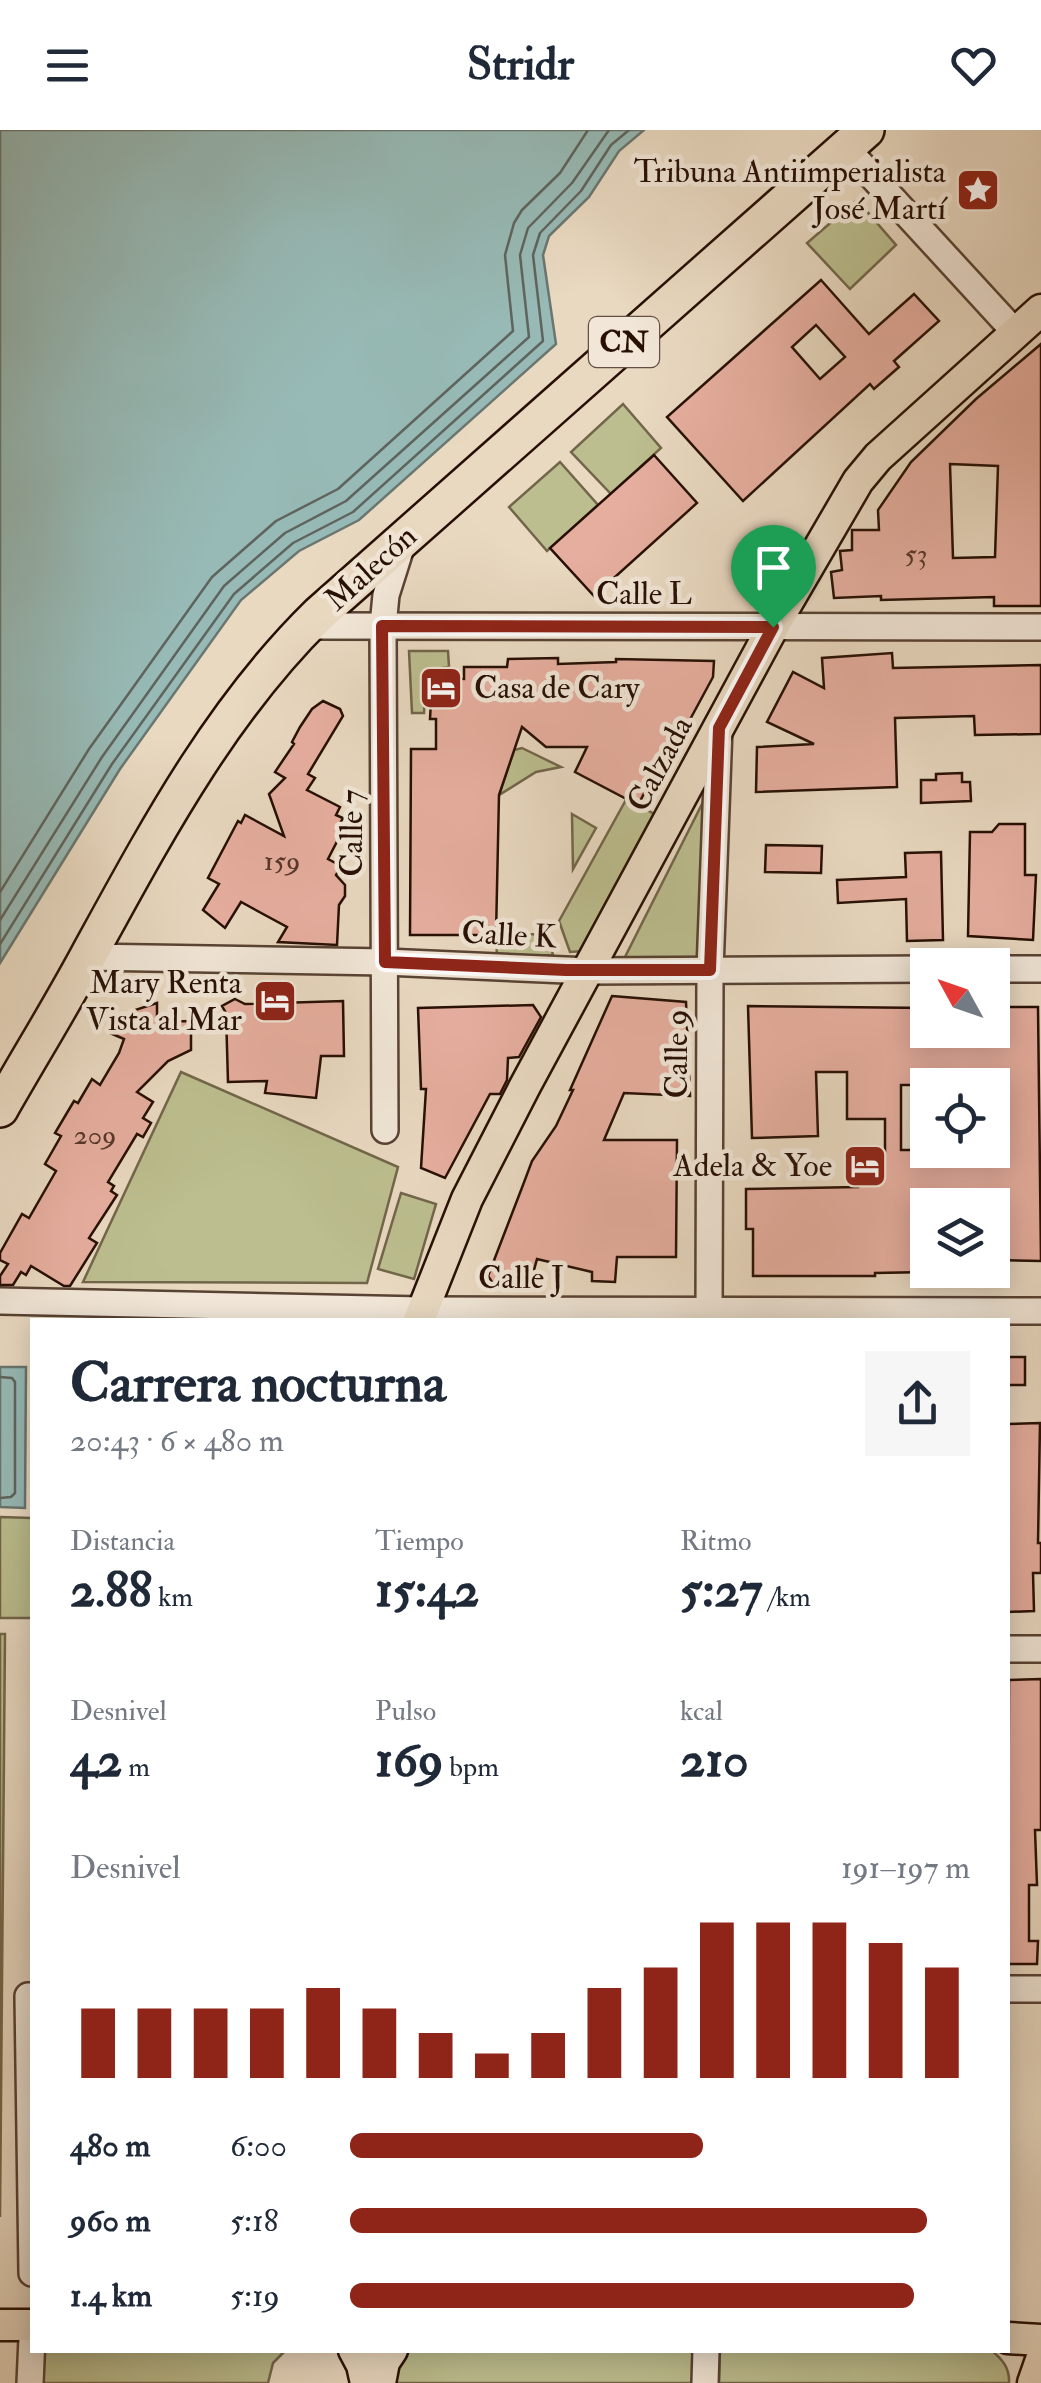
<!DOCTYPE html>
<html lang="es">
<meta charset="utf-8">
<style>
:root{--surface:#fff;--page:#f6f6f7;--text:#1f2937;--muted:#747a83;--accent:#8f2418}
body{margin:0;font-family:"IM FELL Double Pica",serif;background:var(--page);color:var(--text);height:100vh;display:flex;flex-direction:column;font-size:38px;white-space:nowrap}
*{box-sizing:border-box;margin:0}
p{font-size:32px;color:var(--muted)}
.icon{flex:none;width:55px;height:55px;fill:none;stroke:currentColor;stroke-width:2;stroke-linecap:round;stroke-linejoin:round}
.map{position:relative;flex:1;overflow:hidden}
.details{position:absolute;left:30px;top:1188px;width:980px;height:1035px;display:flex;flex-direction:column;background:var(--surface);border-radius:0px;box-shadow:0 5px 25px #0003}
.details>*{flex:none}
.needle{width:65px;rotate:310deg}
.controls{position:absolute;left:910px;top:818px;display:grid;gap:20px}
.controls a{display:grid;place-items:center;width:100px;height:100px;border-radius:0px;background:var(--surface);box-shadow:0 5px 25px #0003;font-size:50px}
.pin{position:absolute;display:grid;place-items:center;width:85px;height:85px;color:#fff;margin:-102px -42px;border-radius:50% 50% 50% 0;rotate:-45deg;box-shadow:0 0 10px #0007}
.pin .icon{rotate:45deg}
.round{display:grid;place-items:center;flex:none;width:105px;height:105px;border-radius:0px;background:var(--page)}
.overview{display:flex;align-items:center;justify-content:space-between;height:170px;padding:0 40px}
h1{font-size:55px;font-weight:800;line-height:75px}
.figures{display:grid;grid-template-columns:repeat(3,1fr);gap:15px;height:170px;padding:10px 40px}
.figures div{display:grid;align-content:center}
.figures b{font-size:50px;font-weight:800}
.figures small{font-size:28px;font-weight:400}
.figures p{font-size:28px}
.chart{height:280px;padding:20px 40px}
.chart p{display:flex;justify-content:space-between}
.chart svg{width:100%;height:180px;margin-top:10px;stroke:var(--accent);stroke-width:6}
ul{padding:0 40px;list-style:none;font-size:32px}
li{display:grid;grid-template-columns:160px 120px 1fr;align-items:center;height:75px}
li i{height:25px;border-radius:12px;background:var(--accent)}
header{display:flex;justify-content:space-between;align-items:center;height:130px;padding:0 40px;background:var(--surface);font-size:45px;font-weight:800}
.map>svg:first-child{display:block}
</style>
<header><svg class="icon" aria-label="menu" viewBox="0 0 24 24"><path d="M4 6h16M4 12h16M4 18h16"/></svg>Stridr<svg class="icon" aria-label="heart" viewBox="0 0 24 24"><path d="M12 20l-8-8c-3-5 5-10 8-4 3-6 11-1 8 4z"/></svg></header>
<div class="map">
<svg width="1041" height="2253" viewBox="0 0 1041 2253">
<rect width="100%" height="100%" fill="#e9d9c1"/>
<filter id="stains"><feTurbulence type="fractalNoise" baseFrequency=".002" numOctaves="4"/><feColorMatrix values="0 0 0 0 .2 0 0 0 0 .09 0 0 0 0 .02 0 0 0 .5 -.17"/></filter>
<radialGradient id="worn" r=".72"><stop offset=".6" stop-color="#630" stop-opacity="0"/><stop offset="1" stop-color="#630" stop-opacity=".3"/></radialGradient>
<g fill="#bcbe8f" stroke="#72664a" stroke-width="2.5">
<path d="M857 70 896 115 850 159 807 113Z"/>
<path d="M623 274 661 318 611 364 571 322Z"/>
<path d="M560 332 598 375 547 421 509 377Z"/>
<path d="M409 521H448L449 537 435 539 426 547 424 583H412Z"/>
<path d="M522 618 561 637 536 642 499 665 514 620Z"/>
<path d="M627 668 654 684 583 821 570 822 559 791Z"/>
<path d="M705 668 702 830 623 831Z"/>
<path d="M572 684 596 698 573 739Z"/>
<path d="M548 804 553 825 497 826 496 805Z"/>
<path d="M181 942 398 1037 367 1153 83 1152Z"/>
<path d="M401 1063 436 1074 414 1149 378 1139Z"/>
<path d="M0 1387 32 1388V1488H0Z"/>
<path d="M0 1504H5L0 2087Z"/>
<path d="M41 2220H286L273 2233 268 2253H41Z"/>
<path d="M409 2220H698V2253H392L400 2228Z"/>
<path d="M720 2220H991C1002 2229 1010 2238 1009 2253H719Z"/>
</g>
<g fill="#97bab6" stroke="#6a766f" stroke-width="2.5">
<path d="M0 0H644L619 21 589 67 549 106 543 125 556 214 359 390 299 421 241 470 120 639 0 833Z"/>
<path d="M0 1237H26L25 1378 0 1377Z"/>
</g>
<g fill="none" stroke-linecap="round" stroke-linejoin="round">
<g stroke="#5f645d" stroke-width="2.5">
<path d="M0 762 89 619 212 447 276 391 338 359 513 201 505 125 514 93 522 80 560 43 588 0"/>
<path d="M0 790 102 627 224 456 285 403 346 371 529 207 520 125 528 98 572 53 609 0"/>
<path d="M0 814 112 634 234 464 293 413 353 382 543 211 533 125 540 103 581 61 611 15 629 0"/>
<path d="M0 1247 12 1248 15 1252V1363L11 1367 0 1368"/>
</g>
</g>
<g fill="#e6ae9f" stroke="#270f04" stroke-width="2.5" fill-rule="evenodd">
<path d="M821 150 869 204 914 164 939 191 894 231 899 237 874 259 870 254 743 371 667 287ZM816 195 845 227 820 249 792 217Z"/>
<path d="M1041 214V476H994V467L881 470V466L834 468 831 442 842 440 840 421 852 420V400H879L878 380 911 332 976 269ZM950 334 998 336 995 427 953 428Z"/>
<path d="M654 325 697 373 594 466 550 418Z"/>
<path d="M892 523 893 538 1041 535V604L975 605 974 586 895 588 897 657 756 662 757 617 814 614 767 592 793 542 824 558 822 528Z"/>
<path d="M558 528V534L616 532V529L714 531 713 547 680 608 674 606 638 675 575 642 587 617H546L522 597 499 665 496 805H410L411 619H436V589H430L432 553 440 548 464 549V537H507L508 529Z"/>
<path d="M323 571 340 579 343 586 308 644 315 648 307 660 340 677 336 685 343 688 339 695 344 698 328 729 341 736 336 745 345 755V766L339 775 337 815 278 812 287 797 241 772 225 798 203 780 219 754 208 748 238 691 241 693 245 685 284 706 269 664 285 648 275 642 294 614 292 612 300 597 312 579Z"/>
<path d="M962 643V652H970L971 671 921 673V650H936V644Z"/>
<path d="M999 694H1025V745H1036L1033 810 968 806 970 702H992Z"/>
<path d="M766 715 822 716 821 743 765 742Z"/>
<path d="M941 722 943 810 907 811 906 769 838 773 837 750 906 747 905 723Z"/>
<path d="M612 866 686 872 690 966 624 963 604 1010H677L676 1127H617L615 1152 592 1151V1142L537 1129 531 1151 494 1155 488 1146 523 1055 532 1031 556 996 573 960H570Z"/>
<path d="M235 869 245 874 343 871 344 926H321L316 968 265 963 267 951 228 952 226 883 222 876Z"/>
<path d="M157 873V892L191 891V920L168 931 137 962 153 972 143 988 151 993 143 1007 137 1004 108 1052 114 1056 111 1061 117 1065 89 1108 97 1113 70 1156H64L31 1136 26 1145 21 1142 13 1155H0V1146L8 1134 0 1130V1123L22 1084 29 1088 56 1041 45 1034 61 1006 55 1003 74 971 78 973 92 949 100 955 119 923 124 909 110 903 135 880Z"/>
<path d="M533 875 541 887 519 927 508 928 507 950 500 964H490L445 1048 421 1038 426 959H421L418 878Z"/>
<path d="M748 876 928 878V900H992V877H1038L1041 1131 994 1130 995 1075H928V1142L875 1143V1146H753V1099H746V1059L858 1057 857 1022 885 1021V989H847V942H816L818 1006 752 1008ZM901 955H992V984H997L996 1020H901Z"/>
<rect x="1008" y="1227" width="17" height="28"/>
<path d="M1040 1293 1038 1413H1041V1443H1033L1034 1481 1008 1482V1294Z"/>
<path d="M1041 1549V1700H1035L1037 1755H1029V1811H1038L1037 1834H1008L1009 1550Z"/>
</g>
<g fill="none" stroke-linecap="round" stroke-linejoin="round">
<g stroke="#584233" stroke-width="30">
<g id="minor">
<path d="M846 18 1015 202"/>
<path d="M307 496 1041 497"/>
<path d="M87 827 385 832 589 841 928 839"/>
<path d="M992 839H1041"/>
<path d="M385 1000 383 496 386 465 404 408"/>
<path d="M0 1171 422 1180 1041 1181"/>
<path d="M709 1190 710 840 719 598"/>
<path d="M1008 1519H1041"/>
<path d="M1008 1859H1041"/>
<path d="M32 1866H28L32 2143"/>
<path d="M30 2253 32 2208"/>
<path d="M705 2253 706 2220"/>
</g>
</g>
<g stroke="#270f04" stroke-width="35">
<g id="major">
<path d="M419 1190 467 1069 525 956 773 497 858 351 878 327 1041 180"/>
<path d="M0 2195H32"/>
<path d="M1008 2208 1041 2210"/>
<path d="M354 2220 362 2235 366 2253"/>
<path d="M380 2253 384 2232 392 2220"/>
<path d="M1033 2253 1041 2230"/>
</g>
</g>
<g stroke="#270f04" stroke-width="40">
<path id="highway" d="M0 979C29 928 60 878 88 826 155 704 219 582 319 484L866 0"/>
</g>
<use href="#minor" stroke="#f1e6d7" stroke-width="25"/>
<use href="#major" stroke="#e9d9c1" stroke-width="30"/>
<use href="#highway" stroke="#e9d9c1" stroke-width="35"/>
</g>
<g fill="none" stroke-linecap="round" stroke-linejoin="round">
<g stroke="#fff" stroke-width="20">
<path id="route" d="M382 496 773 497 719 598 710 840H566L385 832Z"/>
</g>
<use href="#route" stroke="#8f2418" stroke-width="12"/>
</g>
<defs>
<g id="sight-square" transform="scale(2.25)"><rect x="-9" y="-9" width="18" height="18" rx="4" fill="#8f2418" stroke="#f1e6d7"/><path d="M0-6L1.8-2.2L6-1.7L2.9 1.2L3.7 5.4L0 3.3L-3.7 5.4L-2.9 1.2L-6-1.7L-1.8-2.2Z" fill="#fff"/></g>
<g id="hotel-square" transform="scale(2.25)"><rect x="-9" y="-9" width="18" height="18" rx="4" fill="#8f2418" stroke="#f1e6d7"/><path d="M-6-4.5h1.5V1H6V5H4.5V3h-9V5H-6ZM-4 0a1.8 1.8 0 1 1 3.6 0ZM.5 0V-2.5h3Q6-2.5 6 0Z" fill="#fff"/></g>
</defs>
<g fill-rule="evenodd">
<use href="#sight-square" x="978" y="60"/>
<use href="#hotel-square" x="441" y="558"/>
<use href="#hotel-square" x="275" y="871"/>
<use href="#hotel-square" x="865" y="1036"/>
</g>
<g text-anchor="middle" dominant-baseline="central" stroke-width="9" stroke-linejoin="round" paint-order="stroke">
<g font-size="28" fill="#57372b">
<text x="916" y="424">53</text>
<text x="282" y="731">159</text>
<text x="95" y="1005">209</text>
</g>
<rect fill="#f1e6d7" stroke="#645043" stroke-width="2.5" x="589" y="187" width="70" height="50" rx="8"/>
<g font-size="30" font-weight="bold" fill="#270f04">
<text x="624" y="212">CN</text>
</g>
<g font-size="32" fill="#270f04" stroke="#f1e6d7" text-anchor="end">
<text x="946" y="42">Tribuna Antiimperialista<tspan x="946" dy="37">José Martí</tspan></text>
<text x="474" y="558" text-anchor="start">Casa de Cary</text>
<text x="242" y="853">Mary Renta<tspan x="242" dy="37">Vista al Mar</tspan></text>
<text x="832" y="1036">Adela &amp; Yoe</text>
</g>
<g font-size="32" fill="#270f04" stroke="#f1e6d7">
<text transform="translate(371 438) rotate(-42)">Malecón</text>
<text x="644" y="464">Calle L</text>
<text transform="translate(660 634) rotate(-62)">Calzada</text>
<text transform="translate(352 703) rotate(-90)">Calle 7</text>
<text transform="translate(509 805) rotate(3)">Calle K</text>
<text transform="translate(677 924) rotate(-90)">Calle 9</text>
<text x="521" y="1148">Calle J</text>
</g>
</g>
<rect width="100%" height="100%" filter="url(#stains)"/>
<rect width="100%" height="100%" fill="url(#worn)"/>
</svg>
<div class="controls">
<a><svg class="needle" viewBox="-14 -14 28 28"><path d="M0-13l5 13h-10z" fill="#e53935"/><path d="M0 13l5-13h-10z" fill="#747a83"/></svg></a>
<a><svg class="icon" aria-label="locate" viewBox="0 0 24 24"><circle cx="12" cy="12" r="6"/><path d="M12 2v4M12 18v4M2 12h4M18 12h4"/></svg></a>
<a><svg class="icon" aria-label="layers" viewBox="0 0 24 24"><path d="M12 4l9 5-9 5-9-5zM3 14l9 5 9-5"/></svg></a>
</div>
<div class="pin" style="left:773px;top:497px;background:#1e9e55"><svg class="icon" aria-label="arrive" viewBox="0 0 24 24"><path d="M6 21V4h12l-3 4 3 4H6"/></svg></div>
<section class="details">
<div class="overview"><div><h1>Carrera nocturna</h1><p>20:43 · 6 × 480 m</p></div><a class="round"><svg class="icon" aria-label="share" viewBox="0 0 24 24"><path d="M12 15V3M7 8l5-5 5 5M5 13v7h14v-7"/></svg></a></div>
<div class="figures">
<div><p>Distancia</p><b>2.88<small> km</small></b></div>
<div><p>Tiempo</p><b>15:42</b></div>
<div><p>Ritmo</p><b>5:27<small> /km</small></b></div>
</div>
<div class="figures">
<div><p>Desnivel</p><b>42<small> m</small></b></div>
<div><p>Pulso</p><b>169<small> bpm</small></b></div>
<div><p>kcal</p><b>210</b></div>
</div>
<div class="chart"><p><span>Desnivel</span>191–197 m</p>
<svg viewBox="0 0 160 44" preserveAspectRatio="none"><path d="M5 44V27M15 44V27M25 44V27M35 44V27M45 44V22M55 44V27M65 44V33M75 44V38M85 44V33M95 44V22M105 44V17M115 44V6M125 44V6M135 44V6M145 44V11M155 44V17"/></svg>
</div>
<ul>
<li><b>480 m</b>6:00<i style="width:57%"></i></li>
<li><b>960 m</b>5:18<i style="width:93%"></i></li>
<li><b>1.4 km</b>5:19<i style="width:91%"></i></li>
</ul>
</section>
</div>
